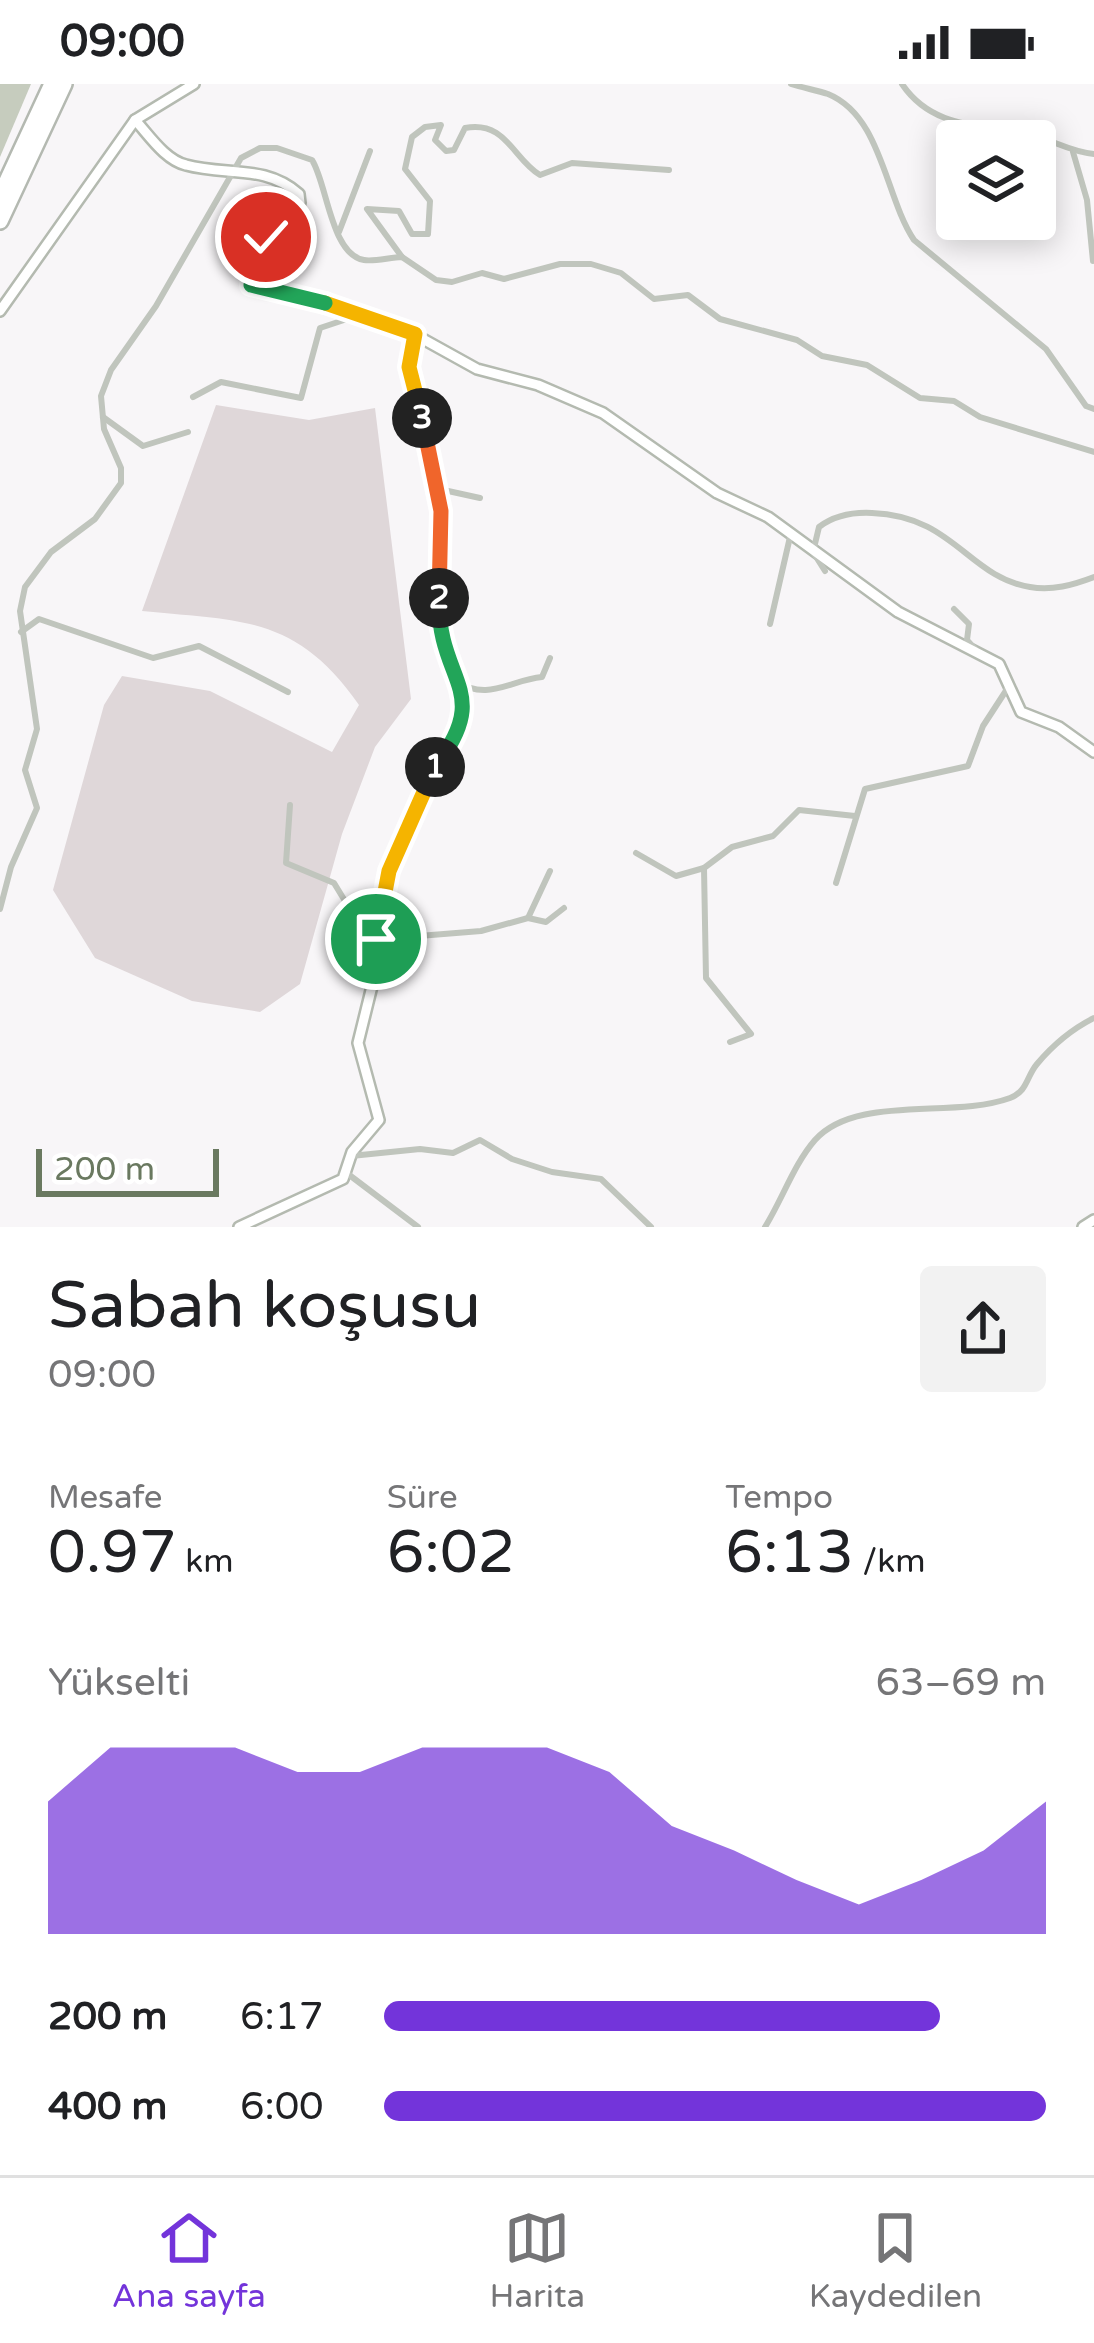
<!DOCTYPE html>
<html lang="tr">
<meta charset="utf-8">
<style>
:root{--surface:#fff;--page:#f2f2f2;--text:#202124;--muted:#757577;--line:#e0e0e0;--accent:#7334da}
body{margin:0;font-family:"Varela Round",sans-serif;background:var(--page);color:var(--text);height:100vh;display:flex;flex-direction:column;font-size:45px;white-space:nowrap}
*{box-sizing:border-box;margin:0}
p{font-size:39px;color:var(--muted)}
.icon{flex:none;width:66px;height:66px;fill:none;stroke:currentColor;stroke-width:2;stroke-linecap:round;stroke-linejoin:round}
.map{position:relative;height:1143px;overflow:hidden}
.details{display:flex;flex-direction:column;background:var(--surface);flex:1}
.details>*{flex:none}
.tools{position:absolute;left:936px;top:36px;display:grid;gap:24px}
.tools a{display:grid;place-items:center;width:120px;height:120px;border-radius:12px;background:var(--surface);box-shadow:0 6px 30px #0003;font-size:60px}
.scale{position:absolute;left:36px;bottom:30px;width:183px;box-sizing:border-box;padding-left:12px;border:6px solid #6a7960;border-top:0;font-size:33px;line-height:42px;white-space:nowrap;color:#6a7960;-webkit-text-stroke:9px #fff;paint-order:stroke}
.pin{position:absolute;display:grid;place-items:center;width:102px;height:102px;color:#fff;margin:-51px;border:6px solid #fff;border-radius:50%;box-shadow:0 3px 12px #0007}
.km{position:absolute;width:60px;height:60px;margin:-30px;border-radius:50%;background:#222;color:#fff;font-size:33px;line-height:60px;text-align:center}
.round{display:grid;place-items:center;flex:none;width:126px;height:126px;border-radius:12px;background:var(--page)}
.overview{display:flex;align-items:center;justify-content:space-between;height:204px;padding:0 48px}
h1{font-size:66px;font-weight:600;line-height:90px}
.stats{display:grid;grid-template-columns:repeat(3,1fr);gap:18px;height:204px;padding:12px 48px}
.stats div{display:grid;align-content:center}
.stats b{font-size:60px;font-weight:600}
.stats small{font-size:33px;font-weight:400}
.stats p{font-size:33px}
.chart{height:336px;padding:24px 48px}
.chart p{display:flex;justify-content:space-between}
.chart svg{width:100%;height:216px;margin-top:12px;fill:var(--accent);opacity:.7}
ul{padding:0 48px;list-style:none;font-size:39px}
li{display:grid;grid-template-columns:192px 144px 1fr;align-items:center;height:90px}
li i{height:30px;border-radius:15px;background:var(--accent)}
.status{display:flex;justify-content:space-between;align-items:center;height:84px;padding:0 60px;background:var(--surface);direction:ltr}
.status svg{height:33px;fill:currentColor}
.dock{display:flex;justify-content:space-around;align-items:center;height:168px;border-top:3px solid var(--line);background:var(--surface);font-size:33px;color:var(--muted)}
.dock a{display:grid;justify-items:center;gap:6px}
.dock .current{color:var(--accent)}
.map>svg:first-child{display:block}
</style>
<div class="status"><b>09:00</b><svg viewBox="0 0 49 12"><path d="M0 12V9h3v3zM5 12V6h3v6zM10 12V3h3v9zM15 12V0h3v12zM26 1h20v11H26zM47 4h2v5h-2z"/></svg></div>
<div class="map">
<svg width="1094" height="1143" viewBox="0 0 1094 1143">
<rect width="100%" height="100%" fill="#f8f6f8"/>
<path fill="#dfd7d9" d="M216 321 309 336 375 324 411 615 375 663 342 750 300 900 260 928 192 917 95 874 53 806 104 621 122 592 210 607 332 668 359 621C296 531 241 537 142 527Z"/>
<path fill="#c6ccbe" d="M0 0H31L0 73Z"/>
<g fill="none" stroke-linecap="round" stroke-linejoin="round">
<g stroke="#b4bab0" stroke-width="14">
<g id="secondary">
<path d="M135 36C149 51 165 76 186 81 226 92 265 80 299 110L300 119 266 153 283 177 257 187 251 201 394 239 477 285 538 301 603 329 717 409 768 433 898 528 999 580 1021 628 1059 643 1094 668"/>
<path d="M0 227 135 36 194 0"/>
<path d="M239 1143 343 1095 352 1068 379 1036 358 959 375 890 372 878 384 811 424 702 459 651 466 624 442 553 441 427 409 283 415 250"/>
<path d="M1083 1143 1094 1136"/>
</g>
</g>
<g stroke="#b4b9b1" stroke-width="20">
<g id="highway">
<path d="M0 112 52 0"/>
<path d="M0 137 64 0"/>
</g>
</g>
<g stroke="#c0c5bd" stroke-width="6">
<path d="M791 0C803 4 816 6 828 10 882 32 885 113 914 156L1046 265 1086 322 1094 325"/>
<path d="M902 0C933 46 983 40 1031 51 1053 56 1070 68 1094 70"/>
<path d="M982 57 989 46"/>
<path d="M1073 68 1087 116 1093 177"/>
<path d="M339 148 370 67"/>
<path d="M402 173 367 125 399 127 412 150H428L430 117 405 85 412 53 425 43 441 41 435 56 446 67 454 66 465 44C506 36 513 75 540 91L572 79 669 86"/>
<path d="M193 313 221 298 301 314 320 244 359 231"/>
<path d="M103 333 143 362 188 348"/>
<path d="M439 405 480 414"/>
<path d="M825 487 813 468 819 443C835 431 852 428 872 429 954 432 968 493 1030 503 1052 507 1073 501 1094 493"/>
<path d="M954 525 969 540 967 556 975 565"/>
<path d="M770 540 790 453"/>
<path d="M21 548 39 535 153 574 199 562 288 608"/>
<path d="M456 597C488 618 510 596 542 593L550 574"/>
<path d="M290 721 286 779 334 799 356 835 374 830 380 819"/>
<path d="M636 769 676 792 704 784 732 763 773 752 799 726 855 732"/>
<path d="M704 784 706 894 751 950 730 958"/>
<path d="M836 799 865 705 968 682 983 642 1009 602"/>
<path d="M0 825 11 783 37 724 25 686 37 645 20 527 25 503 51 468 95 435 121 399V384L104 345 101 312 111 286 156 222 241 74 260 64H277L312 76C327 99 331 171 364 176 374 178 391 173 402 173L436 196 452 198 482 189 504 195 560 180H591L621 189 654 215 688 211 720 235 797 256 822 272 867 281 920 314 954 317 980 333 1094 368"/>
<path d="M528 834 550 787"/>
<path d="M376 887 394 854 481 847 528 834 546 838 564 824"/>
<path d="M351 1072 420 1065 453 1069 480 1056 512 1075 552 1088 601 1095 651 1143"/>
<path d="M348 1090 418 1143"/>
<path d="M765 1143C782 1116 794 1080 815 1056 856 1010 953 1035 1010 1014 1028 1007 1026 993 1037 980 1053 961 1072 945 1094 934"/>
</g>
<use href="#secondary" stroke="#fff" stroke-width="9"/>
<use href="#highway" stroke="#fff" stroke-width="15"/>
</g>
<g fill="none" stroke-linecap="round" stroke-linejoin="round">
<g stroke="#fff" stroke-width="24">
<path id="split-1" d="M376 855 389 787 435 683"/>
</g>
<g stroke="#fff" stroke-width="24">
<path id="split-2" d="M435 683C495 605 437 599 439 514"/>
</g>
<g stroke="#fff" stroke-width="24">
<path id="split-3" d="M422 334 441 427 439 514"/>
</g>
<g stroke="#fff" stroke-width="24">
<path id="split-4" d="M325 219 415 250 409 283 422 334"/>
</g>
<g stroke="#fff" stroke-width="24">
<path id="split-5" d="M266 153 283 177 257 187 251 201 325 219"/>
</g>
<use href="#split-1" stroke="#f5b400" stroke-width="15"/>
<use href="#split-2" stroke="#22a559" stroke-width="15"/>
<use href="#split-3" stroke="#f0652b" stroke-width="15"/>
<use href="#split-4" stroke="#f5b400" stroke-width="15"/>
<use href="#split-5" stroke="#22a559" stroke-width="15"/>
</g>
</svg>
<div class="tools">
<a><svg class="icon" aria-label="layers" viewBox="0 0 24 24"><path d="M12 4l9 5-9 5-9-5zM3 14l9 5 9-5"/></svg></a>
</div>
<div class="scale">200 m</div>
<div class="pin" style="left:376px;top:855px;background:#1e9e55"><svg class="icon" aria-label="arrive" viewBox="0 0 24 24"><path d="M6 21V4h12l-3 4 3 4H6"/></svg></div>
<div class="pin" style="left:266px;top:153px;background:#d93025"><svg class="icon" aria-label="check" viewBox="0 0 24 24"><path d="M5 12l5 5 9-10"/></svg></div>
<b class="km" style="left:435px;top:683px">1</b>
<b class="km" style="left:439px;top:514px">2</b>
<b class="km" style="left:422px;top:334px">3</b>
</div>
<section class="details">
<div class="overview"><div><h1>Sabah koşusu</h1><p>09:00</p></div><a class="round"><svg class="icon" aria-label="share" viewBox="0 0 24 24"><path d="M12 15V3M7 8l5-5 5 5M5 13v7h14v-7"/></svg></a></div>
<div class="stats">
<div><p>Mesafe</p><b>0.97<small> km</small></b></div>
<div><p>Süre</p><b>6:02</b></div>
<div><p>Tempo</p><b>6:13<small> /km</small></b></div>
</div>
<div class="chart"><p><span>Yükselti</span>63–69 m</p>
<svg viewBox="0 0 160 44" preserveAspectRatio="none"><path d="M0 44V17L10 6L20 6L30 6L40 11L50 11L60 6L70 6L80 6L90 11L100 22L110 27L120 33L130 38L140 33L150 27L160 17V44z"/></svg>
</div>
<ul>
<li><b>200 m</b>6:17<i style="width:84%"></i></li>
<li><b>400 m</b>6:00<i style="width:100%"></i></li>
</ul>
</section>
<nav class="dock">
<a class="current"><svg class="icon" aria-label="home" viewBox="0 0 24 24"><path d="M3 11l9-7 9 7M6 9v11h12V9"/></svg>Ana sayfa</a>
<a><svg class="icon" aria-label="map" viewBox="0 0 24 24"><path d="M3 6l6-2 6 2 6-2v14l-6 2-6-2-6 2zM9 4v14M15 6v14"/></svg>Harita</a>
<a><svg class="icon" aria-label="saved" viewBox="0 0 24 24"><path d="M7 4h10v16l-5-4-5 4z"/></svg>Kaydedilen</a>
</nav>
